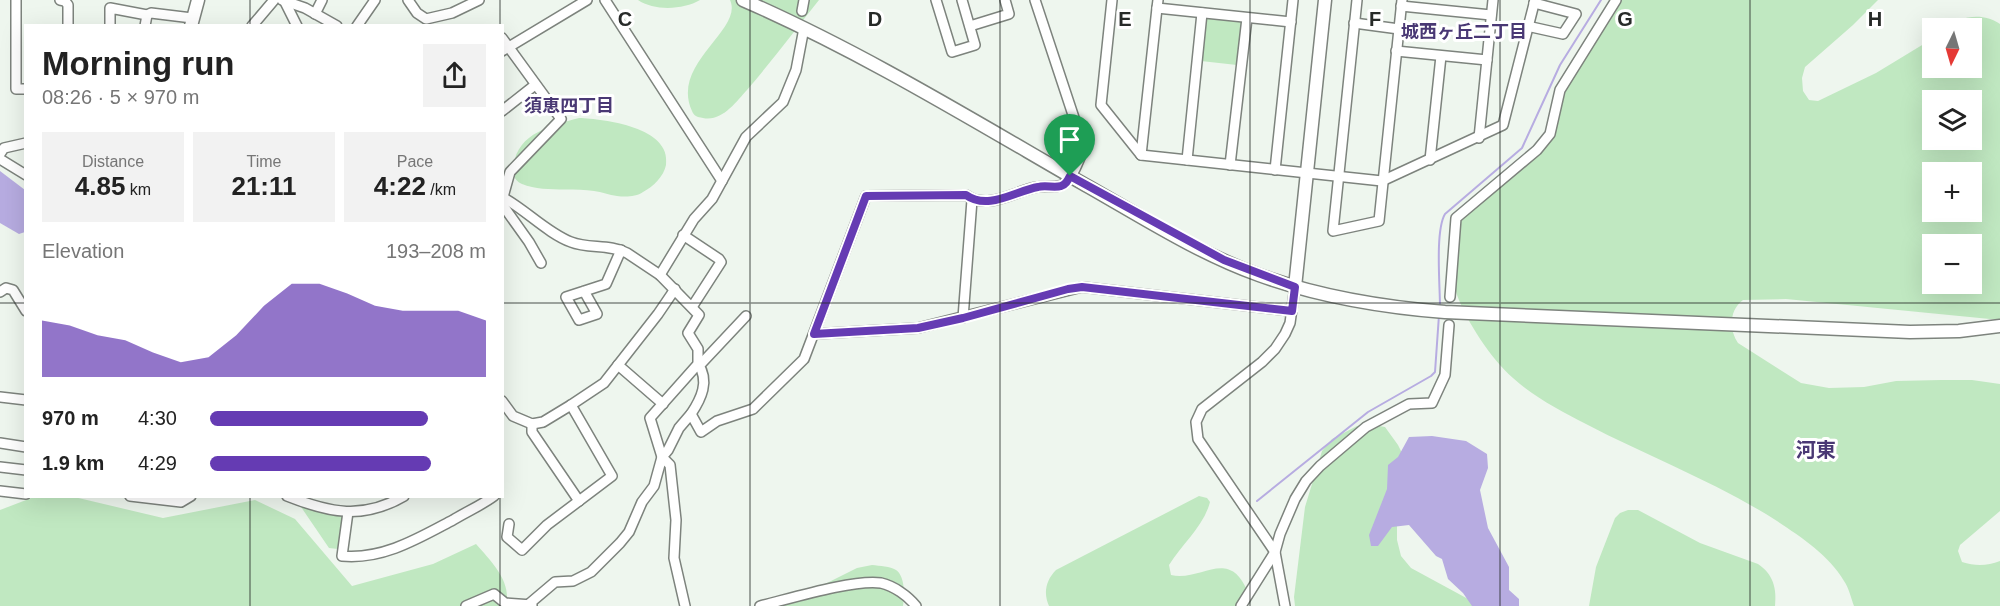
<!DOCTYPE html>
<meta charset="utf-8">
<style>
:root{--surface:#fff;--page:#f2f2f2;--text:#222;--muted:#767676;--accent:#653bb3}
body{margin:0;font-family:Helvetica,"Noto Sans JP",sans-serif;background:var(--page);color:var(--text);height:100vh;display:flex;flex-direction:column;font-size:22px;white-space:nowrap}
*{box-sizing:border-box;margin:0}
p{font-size:20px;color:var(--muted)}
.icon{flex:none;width:33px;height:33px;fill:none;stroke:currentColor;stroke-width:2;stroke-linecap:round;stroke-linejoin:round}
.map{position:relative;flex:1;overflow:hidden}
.sheet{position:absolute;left:24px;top:24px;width:480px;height:474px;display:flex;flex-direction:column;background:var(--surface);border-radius:0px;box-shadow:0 6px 24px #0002}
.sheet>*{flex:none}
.needle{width:39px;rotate:185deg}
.controls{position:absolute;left:1922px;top:18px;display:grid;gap:12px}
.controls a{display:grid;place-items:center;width:60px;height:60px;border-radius:0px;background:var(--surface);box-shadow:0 6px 24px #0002;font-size:30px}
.pin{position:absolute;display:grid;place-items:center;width:51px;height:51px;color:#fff;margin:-62px -26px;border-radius:50% 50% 50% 0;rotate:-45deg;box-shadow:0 0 6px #0007}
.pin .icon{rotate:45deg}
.round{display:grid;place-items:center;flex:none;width:63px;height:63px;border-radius:0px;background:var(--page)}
.head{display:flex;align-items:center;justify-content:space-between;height:102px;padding:0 18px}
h1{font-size:33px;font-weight:700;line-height:45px}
.metrics{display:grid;grid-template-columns:repeat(3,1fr);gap:9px;height:102px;padding:6px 18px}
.metrics div{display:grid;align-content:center;border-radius:0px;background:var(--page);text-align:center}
.metrics b{font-size:26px;font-weight:700}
.metrics small{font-size:16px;font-weight:400}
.metrics p{font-size:16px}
.chart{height:168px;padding:12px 18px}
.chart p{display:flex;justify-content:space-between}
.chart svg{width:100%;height:108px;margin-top:6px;fill:var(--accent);opacity:.7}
ul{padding:0 18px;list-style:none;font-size:20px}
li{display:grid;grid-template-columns:96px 72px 1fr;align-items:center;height:45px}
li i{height:15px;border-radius:8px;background:var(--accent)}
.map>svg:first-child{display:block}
</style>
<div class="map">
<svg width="2000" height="606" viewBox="0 0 2000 606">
<rect width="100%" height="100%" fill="#eef6ee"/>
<g fill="#c0e8c1" fill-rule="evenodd">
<path d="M638 0H700C683 10 654 11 638 0Z"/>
<path d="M730 0H819C795 30 772 61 747 90 736 102 722 122 703 118 697 117 694 116 692 111 670 63 744 30 730 0Z"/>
<path d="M1618 0H1878L1853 25 1805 67 1802 78 1803 91 1809 100 1818 101 1876 73 1932 39V68H1971V28H1945C1960 16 1983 12 2000 24V320L1786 299 1743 300C1729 310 1729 330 1738 343L1801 383 1829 388 1864 387 1896 381 1941 380H1972L2000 384V511L1960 545 1958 551 1962 562C1975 566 1987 566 2000 561V606H1854C1851 598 1849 588 1844 581 1829 555 1801 537 1777 521 1716 482 1649 457 1586 424 1561 411 1534 397 1513 378 1491 359 1467 322 1457 295 1450 276 1457 239 1459 218L1554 127 1571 73ZM1932 100H1971V140H1932ZM1932 172H1971V212H1932ZM1932 244H1971V284H1932Z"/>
<path d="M1207 18 1240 21 1242 23 1237 65 1201 61 1205 19Z"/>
<path d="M579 118C604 119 672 127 666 165 664 176 653 187 643 192 636 197 625 197 617 196 609 195 602 192 594 191 572 187 543 193 522 184 513 180 513 174 514 165 517 133 553 125 579 118Z"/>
<path d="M1368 424 1385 427 1398 445 1405 459 1397 521V540L1401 556 1411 568 1481 606H1295L1294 597 1305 507 1322 451 1332 439 1357 426Z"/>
<path d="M70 496 163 518 255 500 295 519 352 586 433 564 476 544C492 562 512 582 506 606H0V510L34 497Z"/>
<path d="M1199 496 1207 498 1210 502C1204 526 1182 544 1169 565L1171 575C1201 582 1228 547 1247 590L1244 606H1049C1043 593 1046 580 1056 570Z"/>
<path d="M299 504 313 509 343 516 338 549 329 548Z"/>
<path d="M1628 510H1638L1700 543 1758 564C1773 574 1777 588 1775 606H1589L1596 567 1615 518 1620 513Z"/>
<path d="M872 565C880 566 890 566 896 570 905 576 905 596 903 606H764L787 603 857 568Z"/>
</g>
<g fill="#b7ace1">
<path d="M0 171 25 190V232L19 234 0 223Z"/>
<path d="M1432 436 1466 441 1487 454 1488 468 1480 490 1488 528 1509 567V590L1519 599V606H1472L1463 593 1448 579 1442 559 1436 556 1409 525 1392 527 1378 546H1371L1369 535 1387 489 1388 465 1398 457 1409 437Z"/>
</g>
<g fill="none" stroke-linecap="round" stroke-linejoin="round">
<g stroke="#b7ace1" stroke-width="2">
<path d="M1440 307C1440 285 1435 231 1445 214L1522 148 1560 65 1601 0"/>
<path d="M1257 501 1368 412 1431 376 1435 372 1439 315"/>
</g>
<g stroke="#7d837d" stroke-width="12">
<g id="street">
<path d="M16 0V89H26"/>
<path d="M60 0 65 1 68 5V26"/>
<path d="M282 0 305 8 337 26"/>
<path d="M284 0 297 26"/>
<path d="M408 0 417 13 426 19 452 13 479 0"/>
<path d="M605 0 722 181"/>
<path d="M936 0 952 52 975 45 962 0"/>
<path d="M1112 0 1101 105 1141 155 1382 181 1503 125 1535 0"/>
<path d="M1158 0 1157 8 1291 22"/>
<path d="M1357 0 1333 231 1379 221 1402 0"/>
<path d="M1401 6 1491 15"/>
<path d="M802 11 804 0"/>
<path d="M315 14 322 0"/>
<path d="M1354 23 1399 29"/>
<path d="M110 26V8L147 15"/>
<path d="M145 26 147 15 151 13 192 18"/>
<path d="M252 26 274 0"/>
<path d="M357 26 375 0"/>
<path d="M970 26 1009 14 1005 0"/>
<path d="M1527 26 1563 34 1576 14 1534 3"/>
<path d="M502 38 561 119 510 172 503 197 504 207 529 242 541 263"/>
<path d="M502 51 587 0"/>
<path d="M1396 51 1487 60"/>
<path d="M502 111 535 85"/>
<path d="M1479 138 1493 0"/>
<path d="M0 154 4 148 26 143"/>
<path d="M1141 155 1157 8"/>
<path d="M0 159 26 175"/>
<path d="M1187 160 1202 13"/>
<path d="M1430 160 1441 56"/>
<path d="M1230 165 1247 18"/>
<path d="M1275 170 1293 0"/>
<path d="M502 197C525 209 547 233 571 242 588 249 610 244 627 253L660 275 699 315 688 333 698 349V364L650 418 662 457 670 465 676 520 674 558 685 606"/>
<path d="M683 235 719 259 721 262 692 307"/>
<path d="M660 275 694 219 712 199 746 137 783 102 796 70 804 28"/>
<path d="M584 291 597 314 579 320 566 297 606 284 621 250"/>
<path d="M0 292 6 288 13 290 26 311"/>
<path d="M1450 297 1456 218 1537 150 1550 134 1560 90 1616 0"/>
<path d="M963 318 972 200"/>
<path d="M814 334 918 328 1082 287 1292 311"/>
<path d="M618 365 663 404"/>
<path d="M699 366 746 316"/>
<path d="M0 397 26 400"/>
<path d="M502 401 513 416 532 424 543 422 571 405 604 383 658 314 675 289"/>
<path d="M691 414C701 399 710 381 698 364"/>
<path d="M532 424V432L579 501"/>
<path d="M0 443 26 447"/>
<path d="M0 467 26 470"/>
<path d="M0 491 26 494"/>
<path d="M130 496 181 502 191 496"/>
<path d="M287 496C330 513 363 520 404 496"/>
<path d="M348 512 342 556C383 560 419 538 453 520 466 512 482 505 494 496"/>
<path d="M509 524 507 537 522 550 547 525 612 476 571 405"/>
<path d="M529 604 555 582 573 581 591 572 620 543 629 532 642 502 654 486 662 457 668 450 679 428 691 414 701 432 717 421 753 409 804 359 866 196 966 195C987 211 1015 191 1037 187 1046 185 1057 189 1064 184 1074 176 1079 159 1084 148L1035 0"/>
<path d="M466 606 494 594 505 603 532 605"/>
<path d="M760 606C789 599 853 579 881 583 894 586 908 596 916 606"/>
<path d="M1241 606 1275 552 1280 534 1295 499 1306 481 1320 466 1366 427 1409 404 1432 403 1445 375 1449 325"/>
<path d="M1285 606 1275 552 1198 439 1196 422 1202 409 1262 362 1275 349 1285 334 1290 323 1295 287"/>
</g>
</g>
<g stroke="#7d837d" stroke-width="15">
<g id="secondary">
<path d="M743 0C860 51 971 119 1082 183 1139 215 1197 253 1259 275 1320 297 1381 307 1445 312L1910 332 1959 331 2000 326"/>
<path d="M191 26 198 0"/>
<path d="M1295 287 1325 0"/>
</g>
</g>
<use href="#street" stroke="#fff" stroke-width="9"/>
<use href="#secondary" stroke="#fff" stroke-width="12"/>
</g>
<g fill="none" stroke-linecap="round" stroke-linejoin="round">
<g stroke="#fff" stroke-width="12">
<path id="route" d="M1070 176 1224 260 1295 287 1292 311 1082 287 1068 289 963 318 918 328 814 334 866 196 966 195C988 211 1015 191 1038 187 1045 185 1055 188 1061 186 1066 185 1068 180 1070 176Z"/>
</g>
<use href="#route" stroke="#653bb3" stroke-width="8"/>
</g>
<path fill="none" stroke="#272a28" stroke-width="1.5" stroke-opacity="0.55" d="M250 0V26M500 0V26M750 0V606M1000 0V606M1250 0V606M1500 0V606M1750 0V606M0 303H26M502 303H2000M250 496V606M500 496V606"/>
<g text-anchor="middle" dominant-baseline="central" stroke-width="6" stroke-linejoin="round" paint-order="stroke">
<g font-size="18" font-weight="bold" fill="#493874" stroke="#fff">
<text x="1464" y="32">城西ヶ丘二丁目</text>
<text x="569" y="106">須恵四丁目</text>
</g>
<g font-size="20" font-weight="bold" fill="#493874" stroke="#fff">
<text x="1816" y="450">河東</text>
</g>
</g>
<g font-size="20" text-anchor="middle" font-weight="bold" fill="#272a28" stroke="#fff" stroke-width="6" stroke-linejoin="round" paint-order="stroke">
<text x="625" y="26">C</text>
<text x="875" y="26">D</text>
<text x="1125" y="26">E</text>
<text x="1375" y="26">F</text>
<text x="1625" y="26">G</text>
<text x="1875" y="26">H</text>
</g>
</svg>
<div class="controls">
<a><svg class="needle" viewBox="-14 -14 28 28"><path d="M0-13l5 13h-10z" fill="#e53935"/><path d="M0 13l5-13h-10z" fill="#767676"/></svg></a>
<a><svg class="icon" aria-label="layers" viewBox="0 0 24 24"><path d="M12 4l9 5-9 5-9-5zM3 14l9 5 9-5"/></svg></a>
<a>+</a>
<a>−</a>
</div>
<div class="pin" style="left:1070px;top:176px;background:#1e9e55"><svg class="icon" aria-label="arrive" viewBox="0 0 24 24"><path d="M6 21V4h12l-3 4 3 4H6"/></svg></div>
<section class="sheet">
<div class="head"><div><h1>Morning run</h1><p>08:26 · 5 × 970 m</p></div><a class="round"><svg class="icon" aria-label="share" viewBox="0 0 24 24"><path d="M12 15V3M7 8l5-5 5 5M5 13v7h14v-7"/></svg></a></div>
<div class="metrics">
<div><p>Distance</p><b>4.85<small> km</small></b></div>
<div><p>Time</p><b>21:11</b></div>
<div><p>Pace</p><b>4:22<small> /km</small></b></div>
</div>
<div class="chart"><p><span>Elevation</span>193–208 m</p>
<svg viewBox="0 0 160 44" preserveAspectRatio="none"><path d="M0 44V21L10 23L20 27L30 29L40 34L50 38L60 36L70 27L80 15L90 6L100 6L110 10L120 15L130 17L140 17L150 17L160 21V44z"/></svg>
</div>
<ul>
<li><b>970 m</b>4:30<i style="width:79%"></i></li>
<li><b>1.9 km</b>4:29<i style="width:80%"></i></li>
</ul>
</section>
</div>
